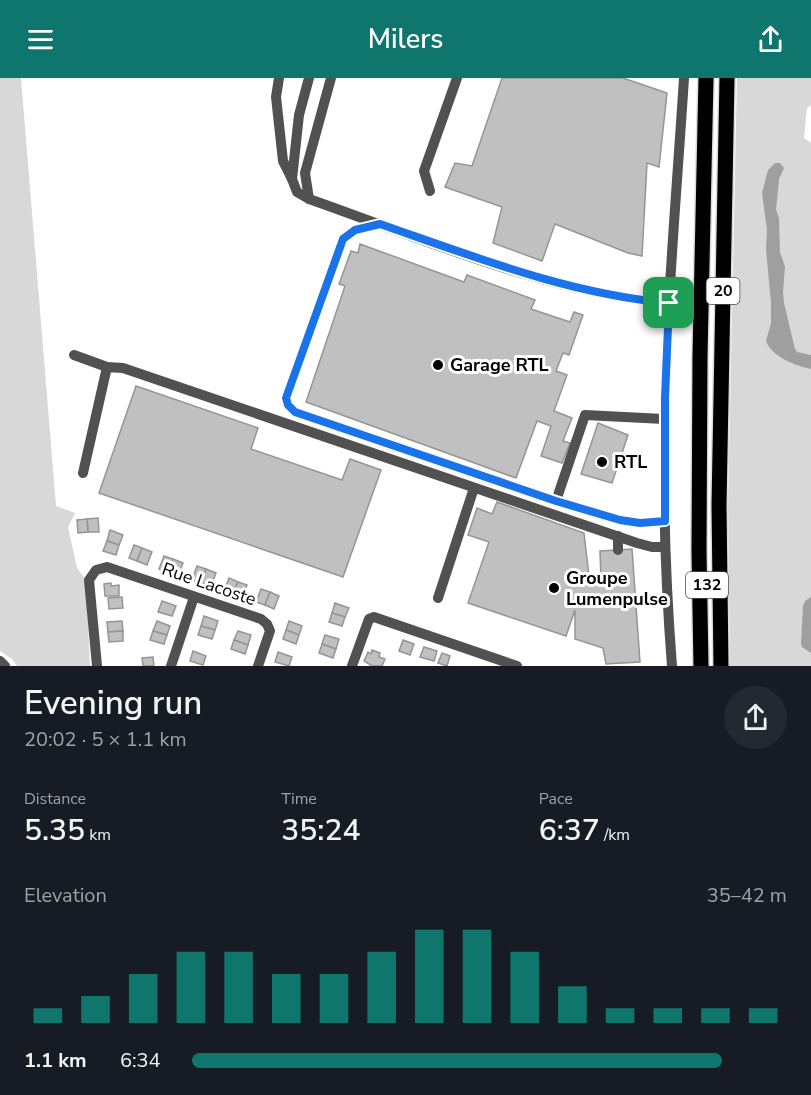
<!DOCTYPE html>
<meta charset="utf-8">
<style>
:root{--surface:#171b24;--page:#242831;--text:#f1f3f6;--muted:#9ea1a6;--accent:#0f766e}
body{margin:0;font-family:"Nunito Sans",sans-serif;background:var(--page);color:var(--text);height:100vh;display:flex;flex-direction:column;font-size:22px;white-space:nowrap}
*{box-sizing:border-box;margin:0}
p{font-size:20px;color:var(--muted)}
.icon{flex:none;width:33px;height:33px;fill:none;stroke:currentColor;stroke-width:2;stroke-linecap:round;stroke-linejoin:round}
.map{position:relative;height:588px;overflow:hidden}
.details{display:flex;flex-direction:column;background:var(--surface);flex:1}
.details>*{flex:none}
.pin{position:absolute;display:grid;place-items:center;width:51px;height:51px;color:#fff;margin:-26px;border-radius:12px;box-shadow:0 3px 9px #0006}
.round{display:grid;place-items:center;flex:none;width:63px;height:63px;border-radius:32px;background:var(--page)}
.headline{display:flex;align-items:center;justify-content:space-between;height:102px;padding:0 24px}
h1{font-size:33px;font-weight:600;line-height:45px}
.metrics{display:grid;grid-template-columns:repeat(3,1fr);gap:9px;height:102px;padding:6px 24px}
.metrics div{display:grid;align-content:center}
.metrics b{font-size:30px;font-weight:600}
.metrics small{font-size:16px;font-weight:400}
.metrics p{font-size:16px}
.chart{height:168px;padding:12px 24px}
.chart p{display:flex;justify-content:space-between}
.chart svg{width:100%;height:108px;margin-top:6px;stroke:var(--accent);stroke-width:6}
ul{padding:0 24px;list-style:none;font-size:20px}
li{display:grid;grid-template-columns:96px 72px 1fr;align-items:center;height:45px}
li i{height:15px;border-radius:8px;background:var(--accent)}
header{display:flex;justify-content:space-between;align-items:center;height:78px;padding:0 24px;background:var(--accent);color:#fff;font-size:27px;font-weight:600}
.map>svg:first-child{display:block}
</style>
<header><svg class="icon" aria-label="menu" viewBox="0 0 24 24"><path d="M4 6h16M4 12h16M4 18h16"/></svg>Milers<svg class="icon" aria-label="share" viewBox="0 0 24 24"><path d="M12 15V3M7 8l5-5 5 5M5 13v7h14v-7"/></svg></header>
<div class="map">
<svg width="811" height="588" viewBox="0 0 811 588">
<rect width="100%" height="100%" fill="#fff"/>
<g fill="#d8d8d8">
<path d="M0 0H21L56 428 75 435 68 449 77 490 86 502 90 588H17L12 581 0 573Z"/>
<path d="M737 0H811V27L807 30 804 60 811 65V588H730L728 427Z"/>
</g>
<g fill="#9f9f9f">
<path d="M775 85H780L784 90 779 101 776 132 779 140 780 174 785 189 783 214 784 225 795 271 797 274 811 277V291C796 288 772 279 766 263L771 245V225L766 171 767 152 762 115 768 92Z"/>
<path d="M811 519V575L802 569 801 565 803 528 805 523Z"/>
</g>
<g fill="#c0c0c0" stroke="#959595" stroke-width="1.5">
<path d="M502 0H623L667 15 659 89 647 85 642 178 628 175 555 146 542 183 493 165 502 129 445 109 455 85 472 88Z"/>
<path d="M360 166 464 204 467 197 535 222 531 231 570 244 574 234 583 237 569 277 563 275 556 293 567 297 554 333 572 340 563 363 570 365 562 385 541 378 551 348 537 343 516 400 306 324 345 208 339 206 351 173 358 175Z"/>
<path d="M136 308 258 350 251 371 342 402 350 381 381 392 343 499 99 415Z"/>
<path d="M598 345 628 357 612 405 581 396Z"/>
<path d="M497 424 584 455 589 498 601 502 600 473 632 471 640 584 606 586 603 570 575 561V532L566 558 468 525 489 464 468 457 477 430 492 436Z"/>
<path d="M98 440 99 454H88L87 441Z"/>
<path d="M87 441 88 454 78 455 77 442Z"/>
<path d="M110 452 123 457 119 467 107 463Z"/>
<path d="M107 463 119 467 116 477 103 473Z"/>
<path d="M134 467 142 470 137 483 129 480Z"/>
<path d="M142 470 152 474 147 487 137 483Z"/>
<path d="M164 478 173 481 168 495 159 491Z"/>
<path d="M173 481 183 485 178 498 168 495Z"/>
<path d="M197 488 206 491 201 505 192 502Z"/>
<path d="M206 491 216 495 211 508 201 505Z"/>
<path d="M229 500 238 504 232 517 224 514Z"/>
<path d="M238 504 247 507 242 520 232 517Z"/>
<path d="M111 505V508L119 507V518H105L104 506Z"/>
<path d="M261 511 270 514 265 527 256 524Z"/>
<path d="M270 514 279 518 274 531 265 527Z"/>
<path d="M122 519 123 530 109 531 108 520Z"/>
<path d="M162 523 176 528 172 538 158 534Z"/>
<path d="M335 525 349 530 345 539 332 535Z"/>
<path d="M332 535 345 539 342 548 329 544Z"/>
<path d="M204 538 218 543 215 552 201 548Z"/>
<path d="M122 543 123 553 108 554 107 544Z"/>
<path d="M157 543 170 548 167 557 153 553Z"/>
<path d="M289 543 302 548 299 557 286 552Z"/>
<path d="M201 548 215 552 212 561 198 557Z"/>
<path d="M286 552 299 557 296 566 283 561Z"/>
<path d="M123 553V563L109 564 108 554Z"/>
<path d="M153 553 167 557 164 566 150 562Z"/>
<path d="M238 553 251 557 248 567 234 562Z"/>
<path d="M325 557 339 561 336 571 322 566Z"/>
<path d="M234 562 248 567 245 576 231 571Z"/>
<path d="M403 562 414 566 410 577 399 573Z"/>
<path d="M322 566 336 571 333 580 319 575Z"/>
<path d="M424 569 437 573 434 583 420 579Z"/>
<path d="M372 572 380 575 379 579 385 581 382 588H372L364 583 368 574 371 576Z"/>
<path d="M193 573 206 578 203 587 190 583Z"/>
<path d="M278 574 292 579 289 588 275 584Z"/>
<path d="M442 575 450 578 447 588 438 585Z"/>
<path d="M153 579 154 588H143L142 580Z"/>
</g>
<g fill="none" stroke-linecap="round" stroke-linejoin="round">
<g stroke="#dbdbdb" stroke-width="18">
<g id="highway">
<path d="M701 588 699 473 700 278 706 0"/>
<path d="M721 588 719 427 727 0"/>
</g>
</g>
<g stroke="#515151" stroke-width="10">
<path d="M279 0 276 19 283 83 292 101"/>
<path d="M309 0 299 37 292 101 297 114 309 121C426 162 544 214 669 225"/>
<path d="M430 113 424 93 457 0"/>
<path d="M309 121 305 95 331 0"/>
<path d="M380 146 355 152 343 161 286 319 288 327 295 334 556 423 620 442 636 445 665 443"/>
<path d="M74 277 107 289"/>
<path d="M83 395 107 289 123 290 637 465 652 469H665"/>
<path d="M556 423 585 337 664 341"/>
<path d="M618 458V472"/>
<path d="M438 520 474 410"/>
<path d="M0 583 5 588"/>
<path d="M97 588 89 502 96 492 107 489 261 541 267 546 270 553 258 588"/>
<path d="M171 588 194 519"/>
<path d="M352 588 369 541 374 539 517 588"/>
<path d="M672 588C664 486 662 384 666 282 670 188 678 94 684 0"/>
</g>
<use href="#highway" stroke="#000" stroke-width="15"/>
</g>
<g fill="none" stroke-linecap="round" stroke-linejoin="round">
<g stroke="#fff" stroke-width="12">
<path id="route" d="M380 146C475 179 569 216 669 225L665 320V443L640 445 620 442 556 423 295 334 288 327 286 320 343 161 355 152Z"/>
</g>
<use href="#route" stroke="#1a73e8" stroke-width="8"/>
</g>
<g fill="#000" stroke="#fff" stroke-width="2">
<circle cx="438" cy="287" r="6"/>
<circle cx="602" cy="384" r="6"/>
<circle cx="554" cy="510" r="6"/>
</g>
<g text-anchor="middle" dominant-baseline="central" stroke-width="6" stroke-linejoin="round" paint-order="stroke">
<g fill="#fff" stroke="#4c4c4c" stroke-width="1.5">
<rect x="706.5" y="200" width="33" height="26" rx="4.5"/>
<rect x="686" y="494" width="42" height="26" rx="4.5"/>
</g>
<g font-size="16" font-weight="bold" fill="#000">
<text x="723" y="213">20</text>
<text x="707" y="507">132</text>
</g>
<g font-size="18" font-weight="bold" fill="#000" stroke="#fff" text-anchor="start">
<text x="450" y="287">Garage RTL</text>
<text x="614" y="384">RTL</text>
<text x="566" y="500">Groupe<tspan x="566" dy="21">Lumenpulse</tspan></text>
</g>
<g font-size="18" fill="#000" stroke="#fff">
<text transform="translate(209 506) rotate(19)">Rue Lacoste</text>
</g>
</g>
</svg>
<div class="pin" style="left:669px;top:225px;background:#1e9e55"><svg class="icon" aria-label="arrive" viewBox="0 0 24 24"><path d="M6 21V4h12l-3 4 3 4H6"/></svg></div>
</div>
<section class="details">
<div class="headline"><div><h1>Evening run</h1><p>20:02 · 5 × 1.1 km</p></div><a class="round"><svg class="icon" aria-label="share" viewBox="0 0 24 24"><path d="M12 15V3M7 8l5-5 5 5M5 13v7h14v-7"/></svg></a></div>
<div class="metrics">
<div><p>Distance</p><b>5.35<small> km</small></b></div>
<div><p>Time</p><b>35:24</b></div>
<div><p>Pace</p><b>6:37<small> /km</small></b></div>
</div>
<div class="chart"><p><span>Elevation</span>35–42 m</p>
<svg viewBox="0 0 160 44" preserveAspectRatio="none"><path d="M5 44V38M15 44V33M25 44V24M35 44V15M45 44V15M55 44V24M65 44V24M75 44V15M85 44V6M95 44V6M105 44V15M115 44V29M125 44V38M135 44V38M145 44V38M155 44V38"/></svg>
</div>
<ul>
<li><b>1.1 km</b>6:34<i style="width:89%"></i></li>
</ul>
</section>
